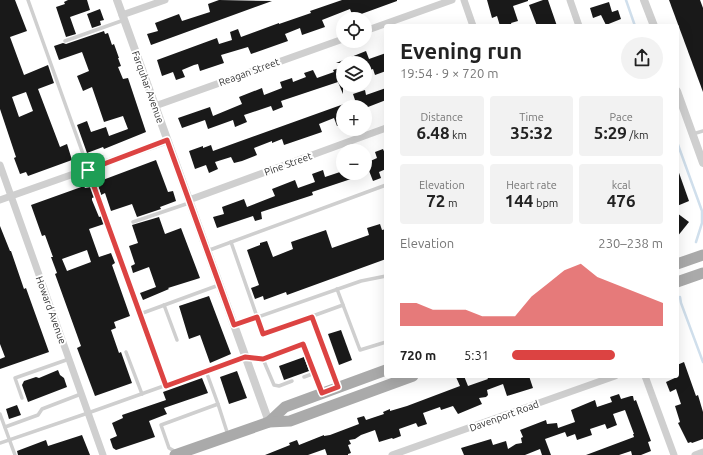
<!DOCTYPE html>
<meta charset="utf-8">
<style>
:root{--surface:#fff;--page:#f2f2f2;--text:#222;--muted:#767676;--accent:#dc4342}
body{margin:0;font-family:Ubuntu,sans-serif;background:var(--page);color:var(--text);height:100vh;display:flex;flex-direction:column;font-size:15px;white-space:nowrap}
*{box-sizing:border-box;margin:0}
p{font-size:13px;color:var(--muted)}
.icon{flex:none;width:22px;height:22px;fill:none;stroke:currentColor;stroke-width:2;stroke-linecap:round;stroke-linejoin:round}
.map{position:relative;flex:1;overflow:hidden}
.side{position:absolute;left:384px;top:24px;width:295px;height:354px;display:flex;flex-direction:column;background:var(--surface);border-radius:4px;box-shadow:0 4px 16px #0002}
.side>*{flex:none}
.buttons{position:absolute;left:336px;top:12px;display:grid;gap:8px}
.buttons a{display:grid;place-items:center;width:36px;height:36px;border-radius:50%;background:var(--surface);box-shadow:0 4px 16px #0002;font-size:20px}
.pin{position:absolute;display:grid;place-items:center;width:34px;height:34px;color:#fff;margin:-17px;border-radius:8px;box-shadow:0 2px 6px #0006}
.round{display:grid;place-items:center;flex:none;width:42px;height:42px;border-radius:21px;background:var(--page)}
.summary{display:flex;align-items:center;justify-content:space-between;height:68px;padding:0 16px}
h1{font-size:22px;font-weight:700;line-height:30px}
.stats{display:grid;grid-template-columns:repeat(3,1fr);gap:6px;height:68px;padding:4px 16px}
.stats div{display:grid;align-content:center;border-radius:4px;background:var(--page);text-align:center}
.stats b{font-size:17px;font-weight:700}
.stats small{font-size:11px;font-weight:400}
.stats p{font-size:11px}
.chart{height:112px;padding:8px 16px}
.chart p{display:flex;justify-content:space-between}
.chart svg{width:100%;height:72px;margin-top:4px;fill:var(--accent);opacity:.7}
ul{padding:0 16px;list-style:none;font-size:13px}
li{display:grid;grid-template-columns:64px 48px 1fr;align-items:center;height:30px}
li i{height:10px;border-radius:5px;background:var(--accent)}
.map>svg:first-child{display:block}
</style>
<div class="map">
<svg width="703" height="455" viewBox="0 0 703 455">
<rect width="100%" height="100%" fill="#fff"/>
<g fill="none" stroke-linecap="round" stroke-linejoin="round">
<g stroke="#d0dfec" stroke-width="2.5">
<path d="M626 0 635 26"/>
<path d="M677 142 702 211V223L696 242"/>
<path d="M680 297 681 303 703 362"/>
</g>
</g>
<g fill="#191919" fill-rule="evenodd">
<path d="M0 0H15L27 31 10 37 24 75 48 65 54 83 38 89 60 147 67 144 72 160 28 176 26 172 20 174 14 158 16 157 0 109ZM26 92 33 111 19 117 12 97Z"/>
<path d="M68 0H87L90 10 70 17 76 34 66 37 56 7 65 4 64 2Z"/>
<path d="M219 0 272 1 151 45 147 34 158 31 155 23 179 14 182 21 210 12 208 4Z"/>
<path d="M342 0H397V1L353 17 350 9 322 20 325 27 302 35 300 28 285 34 288 41 251 54 248 47 221 55 224 63 200 71 198 64 194 65 182 70 185 77 176 80 173 72 162 76 157 60 217 38 219 44 232 40 230 32 238 29 241 37 279 23V24L311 13 310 11Z"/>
<path d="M487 0H528V1L513 6 518 21 511 23 512 26H500L497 16 492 18Z"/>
<path d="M543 0H548L557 26H537L529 5Z"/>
<path d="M669 0H700L703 8V92Z"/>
<path d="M609 2 612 12 618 10 621 19 606 25 601 15 593 18 590 8Z"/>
<path d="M100 9 104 20 100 21 101 25 92 28 87 14Z"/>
<path d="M104 31 105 34 108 33 112 45 114 44 119 58H118L121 66 118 67 123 79 128 78 146 132 104 149 103 147 87 153 77 125 87 121 91 132 106 127 109 136 128 129 123 116 104 122 92 87 83 91 77 76 89 71 82 52 59 60 54 46 63 43 66 44Z"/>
<path d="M366 51 369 59 386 53V71L375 75 373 69 365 72V63H336Z"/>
<path d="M343 67V94L338 82 281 101 283 107 273 111 271 106 244 115 247 122 235 127 233 120 208 129 205 120 182 128 178 118 210 107 213 116 242 104 239 97 262 88 264 95 282 88 280 82 292 78 293 82 306 77 304 73 313 70 317 78 334 72 333 70Z"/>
<path d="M386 88V100L368 107H340L343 115V124L337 126 334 118 319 124 322 132 284 145 282 139 272 143V141L254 148 257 155 242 161 234 163 231 157 215 162 218 169 209 173 206 165 195 169 189 151 203 146V148L211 145 213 151 355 100 353 94 365 90 366 95Z"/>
<path d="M383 149 386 156V169L379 172 381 178 373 181 366 163 377 158 375 152Z"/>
<path d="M156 160 168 192 173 191 176 201 160 207 161 209 137 217 132 204 111 211 105 193 101 195 98 185 101 184 100 181Z"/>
<path d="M323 170 325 177 343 171V173L366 174 312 192 313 195 261 212 262 219 255 221 253 216 217 228 213 217 224 214 222 207 244 199 247 207 275 196 272 189 295 180 298 188 315 182 312 174Z"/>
<path d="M677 170H678L689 201 677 206Z"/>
<path d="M84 186 85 188 91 187 95 197 92 198V200L99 217 102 216 104 224 89 229 99 257 111 253 115 263 112 265 130 316 114 322 116 328 111 330 119 353 121 352 132 383 95 396 77 348 81 346 55 274 57 273 51 257H53L45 235 42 236 31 205ZM87 250 91 262 67 271 62 259Z"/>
<path d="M677 213 689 222 677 237Z"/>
<path d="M159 217 165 234 181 228 200 278 168 288 169 289 143 300 140 293 156 287 149 267 133 273 131 266 135 264 129 246 138 243 132 225Z"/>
<path d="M380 224 382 230 386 229V259L287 295 286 292 264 300 263 296 255 299 251 288 259 285 247 250 260 245V243L267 241 273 257 293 249 291 242 326 230 332 248 369 235 367 228Z"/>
<path d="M0 226 10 251H11L24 289 26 288 31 302 49 352 0 369V359L5 357 0 344Z"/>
<path d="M209 296 231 354 210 363 200 335 189 339 179 306Z"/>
<path d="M341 330 352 360 339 365 328 334Z"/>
<path d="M304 357 309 371 284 380 279 366Z"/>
<path d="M684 362 696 396 698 395 703 412V439L692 443 691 442 688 443 678 423 680 422 675 406 681 404 676 389 670 392 666 382 677 377V365Z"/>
<path d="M58 370 60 375 64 378 67 387 28 402 22 385 24 381 36 377 39 378Z"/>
<path d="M237 371 247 398 229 404 220 377Z"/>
<path d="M460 376H464L468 386 488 379 487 377 491 376H529L533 388 507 396 503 384 487 390 488 395 486 397 479 398 482 404 458 414 453 406 441 410 440 407 423 413 427 424 418 427 416 423 399 429 401 436 393 439 392 438 379 442 375 430 361 435 355 439 349 440 351 444 348 445 351 453 348 454V455H327L325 449 308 455H265L290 445 289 443 297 440 299 445 324 435V436L330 435 359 424 357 418 364 416 366 420 384 414 383 412 390 409V411L407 406 460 386 456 377Z"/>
<path d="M202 378 208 393 164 408 167 414 149 421 155 437 116 450 113 448 110 439 117 436 112 423 123 418 122 415 166 400 163 392Z"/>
<path d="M619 394 621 399 631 396H633L634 401 636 400 651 441 648 442 651 451 641 455H632L631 451 619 455H586L634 437 633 434H634L625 410 613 414 617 425 607 429 605 424 590 429 592 435 577 440 575 434 567 437 565 432 545 439 551 455H542L540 449 525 455H464L461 448 491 439 493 445 506 441 508 449 516 444 522 443 521 438 523 437 520 430 546 420 547 424 557 423 558 428 575 422 571 410 595 400 597 407 612 402 610 397Z"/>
<path d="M17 405 21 415 9 419 6 409Z"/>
<path d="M82 435 90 455H18L17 451 46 440 48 446Z"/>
</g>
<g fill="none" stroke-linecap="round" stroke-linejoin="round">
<g stroke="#cfcfcf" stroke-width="3.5">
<path d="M28 0 166 386"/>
<path d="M65 41 124 20"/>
<path d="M693 134 703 131"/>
<path d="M133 222 189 203"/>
<path d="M231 242 263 334 343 305"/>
<path d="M207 251 386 185"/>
<path d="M337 289 360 350 386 342"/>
<path d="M164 305 177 340"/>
<path d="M140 314 219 285"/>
<path d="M312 317 337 385"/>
<path d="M235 325 361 281 386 276"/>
<path d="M126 352 142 394"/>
<path d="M263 359 274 385 279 386 292 381"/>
<path d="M206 371 218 404"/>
<path d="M315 373 322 391"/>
<path d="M22 398 15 378 69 359"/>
<path d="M0 414 15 455"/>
<path d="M5 427 38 415 42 409 81 394"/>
<path d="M0 443 88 413 245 357 263 359 303 344 315 373 304 377"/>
<path d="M176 452 169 448 161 425 218 404 228 435"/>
</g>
<g stroke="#cfcfcf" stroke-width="7">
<path d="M464 0 473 26"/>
<path d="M570 0 579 26"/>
<path d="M122 15 165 0"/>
<path d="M365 31 452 0"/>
<path d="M155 106 343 39"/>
<path d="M0 165 103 455"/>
<path d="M0 200 167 141"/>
<path d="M189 200 386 128"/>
<path d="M645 376 674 455"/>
<path d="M392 455 615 376"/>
<path d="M695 455 703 452"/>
</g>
<g stroke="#cfcfcf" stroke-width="8">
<path d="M117 0 269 422"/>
<path d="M644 0 654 26"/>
<path d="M677 91 703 163"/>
</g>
<g stroke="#aaa" stroke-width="11">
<path d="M677 264 703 255"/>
<path d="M677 282 703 273"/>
<path d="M269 422 285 407 386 370"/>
<path d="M175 455 269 422 290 421 413 376"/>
</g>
</g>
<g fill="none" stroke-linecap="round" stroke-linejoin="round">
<g stroke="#fff" stroke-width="8">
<path id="route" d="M167 140 234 325 257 317 263 334 312 317 338 387 322 393 303 344 263 359 245 357 166 386 88 170Z"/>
</g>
<use href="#route" stroke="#dc4342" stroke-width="5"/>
</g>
<g text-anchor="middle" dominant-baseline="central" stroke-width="4" stroke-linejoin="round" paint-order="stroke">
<g font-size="10" fill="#323232" stroke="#fff">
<text transform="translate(249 72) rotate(-20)">Reagan Street</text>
<text transform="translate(148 87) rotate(70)">Farquhar Avenue</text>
<text transform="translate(288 164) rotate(-20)">Pine Street</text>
<text transform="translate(51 310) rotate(70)">Howard Avenue</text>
<text transform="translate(504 416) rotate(-20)">Davenport Road</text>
</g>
</g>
</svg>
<div class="buttons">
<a><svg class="icon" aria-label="locate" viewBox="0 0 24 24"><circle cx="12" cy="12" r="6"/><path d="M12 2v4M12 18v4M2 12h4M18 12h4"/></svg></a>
<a><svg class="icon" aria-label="layers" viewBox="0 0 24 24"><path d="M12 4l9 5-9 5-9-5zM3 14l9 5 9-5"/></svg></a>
<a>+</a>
<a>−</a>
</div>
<div class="pin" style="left:88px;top:170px;background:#1e9e55"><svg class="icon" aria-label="arrive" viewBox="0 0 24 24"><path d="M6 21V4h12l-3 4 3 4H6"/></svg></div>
<section class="side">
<div class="summary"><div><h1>Evening run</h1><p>19:54 · 9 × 720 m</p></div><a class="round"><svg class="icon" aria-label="share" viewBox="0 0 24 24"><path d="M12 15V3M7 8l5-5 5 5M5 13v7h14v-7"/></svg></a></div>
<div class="stats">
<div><p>Distance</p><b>6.48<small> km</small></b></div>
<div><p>Time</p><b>35:32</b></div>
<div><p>Pace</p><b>5:29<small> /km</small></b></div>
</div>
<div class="stats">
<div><p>Elevation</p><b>72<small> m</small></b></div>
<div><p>Heart rate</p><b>144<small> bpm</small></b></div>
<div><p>kcal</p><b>476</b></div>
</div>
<div class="chart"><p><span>Elevation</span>230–238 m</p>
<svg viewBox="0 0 160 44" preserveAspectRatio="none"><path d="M0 44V30L10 30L20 34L30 34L40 34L50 38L60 38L70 38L80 26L90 18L100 10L110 6L120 14L130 18L140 22L150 26L160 30V44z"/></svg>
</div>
<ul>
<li><b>720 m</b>5:31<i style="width:68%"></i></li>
</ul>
</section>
</div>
